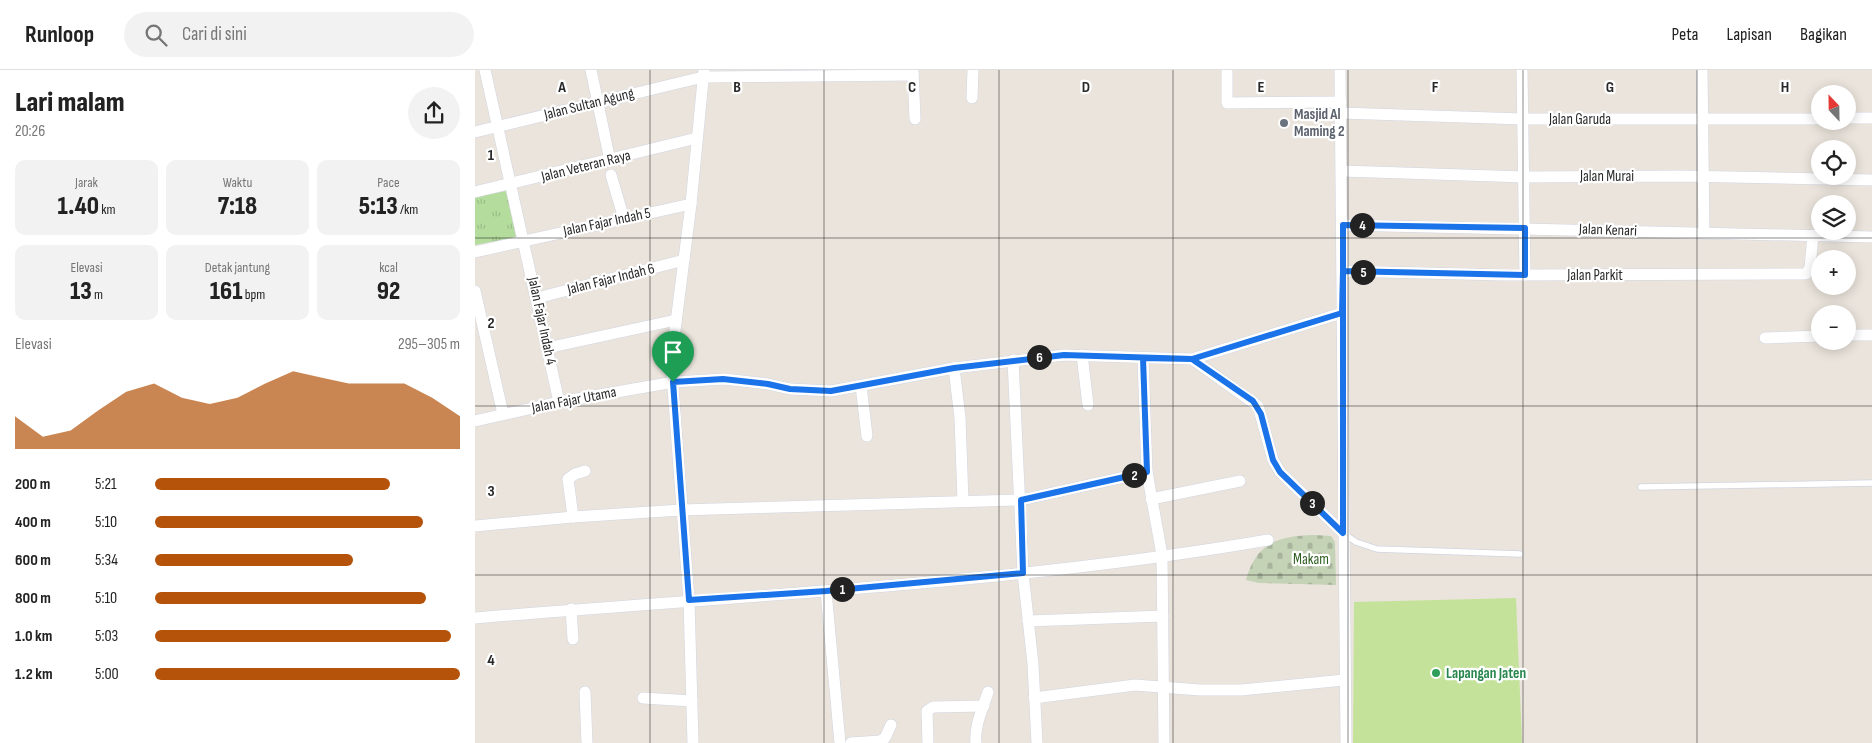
<!DOCTYPE html>
<html lang="id">
<meta charset="utf-8">
<style>
:root{--surface:#fff;--page:#f2f2f2;--text:#222;--muted:#767676;--line:#e0e0e0;--accent:#b45309}
body{margin:0;font-family:"Sofia Sans Condensed",sans-serif;background:var(--page);color:var(--text);height:100vh;display:flex;flex-direction:column;font-size:19px;white-space:nowrap}
*{box-sizing:border-box;margin:0}
p{font-size:16px;color:var(--muted)}
.icon{flex:none;width:28px;height:28px;fill:none;stroke:currentColor;stroke-width:2;stroke-linecap:round;stroke-linejoin:round}
.map{position:relative;flex:1;overflow:hidden}
.side{display:flex;flex-direction:column;background:var(--surface);width:475px}
.side>*{flex:none}
.needle{width:32px;rotate:338deg}
.tools{position:absolute;left:1336px;top:15px;display:grid;gap:10px}
.tools a{display:grid;place-items:center;width:45px;height:45px;border-radius:50%;background:var(--surface);box-shadow:0 2px 12px #0003;font-size:25px}
.pin{position:absolute;display:grid;place-items:center;width:42px;height:42px;color:#fff;margin:-51px -21px;border-radius:50% 50% 50% 0;rotate:-45deg;box-shadow:0 0 5px #0007}
.pin .icon{rotate:45deg}
.km{position:absolute;width:25px;height:25px;margin:-12px;border-radius:50%;background:#222;color:#fff;font-size:14px;line-height:25px;text-align:center}
.round{display:grid;place-items:center;flex:none;width:52px;height:52px;border-radius:26px;background:var(--page)}
.headline{display:flex;align-items:center;justify-content:space-between;height:85px;padding:0 15px}
h1{font-size:28px;font-weight:800;line-height:38px}
.figures{display:grid;grid-template-columns:repeat(3,1fr);gap:8px;height:85px;padding:5px 15px}
.figures div{display:grid;align-content:center;border-radius:10px;background:var(--page);text-align:center}
.figures b{font-size:25px;font-weight:800}
.figures small{font-size:14px;font-weight:400}
.figures p{font-size:14px}
.chart{height:140px;padding:10px 15px}
.chart p{display:flex;justify-content:space-between}
.chart svg{width:100%;height:90px;margin-top:5px;fill:var(--accent);opacity:.7}
ul{padding:0 15px;list-style:none;font-size:16px}
li{display:grid;grid-template-columns:80px 60px 1fr;align-items:center;height:38px}
li i{height:12px;border-radius:6px;background:var(--accent)}
header{display:flex;align-items:center;gap:30px;box-sizing:border-box;height:70px;padding:0 25px;background:var(--surface);border-bottom:1px solid var(--line)}
header strong{font-size:24px}
nav{display:flex;gap:28px;margin-inline-start:auto;font-size:18px}
.search{width:350px;height:45px;background:var(--page);display:flex;align-items:center;gap:12px;box-sizing:border-box;padding:0 18px;border-radius:28px;color:var(--muted);font-size:19px}
main{display:flex;flex:1;min-height:0}
.map>svg:first-child{display:block}
</style>
<header>
<strong>Runloop</strong>
<div class="search"><svg class="icon" aria-label="search" viewBox="0 0 24 24"><circle cx="10" cy="10" r="6"/><path d="M15 15l6 6"/></svg>Cari di sini</div>
<nav><a>Peta</a><a>Lapisan</a><a>Bagikan</a></nav>
</header>
<main>
<section class="side">
<div class="headline"><div><h1>Lari malam</h1><p>20:26</p></div><a class="round"><svg class="icon" aria-label="share" viewBox="0 0 24 24"><path d="M12 15V3M7 8l5-5 5 5M5 13v7h14v-7"/></svg></a></div>
<div class="figures">
<div><p>Jarak</p><b>1.40<small> km</small></b></div>
<div><p>Waktu</p><b>7:18</b></div>
<div><p>Pace</p><b>5:13<small> /km</small></b></div>
</div>
<div class="figures">
<div><p>Elevasi</p><b>13<small> m</small></b></div>
<div><p>Detak jantung</p><b>161<small> bpm</small></b></div>
<div><p>kcal</p><b>92</b></div>
</div>
<div class="chart"><p><span>Elevasi</span>295–305 m</p>
<svg viewBox="0 0 160 44" preserveAspectRatio="none"><path d="M0 44V28L10 38L20 35L30 25L40 16L50 12L60 19L70 22L80 19L90 12L100 6L110 9L120 12L130 12L140 12L150 19L160 28V44z"/></svg>
</div>
<ul>
<li><b>200 m</b>5:21<i style="width:77%"></i></li>
<li><b>400 m</b>5:10<i style="width:88%"></i></li>
<li><b>600 m</b>5:34<i style="width:65%"></i></li>
<li><b>800 m</b>5:10<i style="width:89%"></i></li>
<li><b>1.0 km</b>5:03<i style="width:97%"></i></li>
<li><b>1.2 km</b>5:00<i style="width:100%"></i></li>
</ul>
</section>
<div class="map">
<svg width="1397" height="673" viewBox="0 0 1397 673">
<defs>
<pattern id="grass-tufts" width="24" height="20" patternUnits="userSpaceOnUse" patternTransform="scale(1.25)"><rect width="24" height="20" fill="#b4dc9d"/><path d="M3 7l-1-3M5 7V3M7 7l1-3M15 17l-1-3M17 17v-4M19 17l1-3" fill="none" stroke="#9bbd87"/></pattern>
<pattern id="cemetery-stones" width="16" height="16" patternUnits="userSpaceOnUse" patternTransform="scale(1.25)"><rect width="16" height="16" fill="#c4d2b5"/><path d="M2 7V4a2 2 0 0 1 4 0v3zM10 15v-3a2 2 0 0 1 4 0v3z" fill="#a8b49c"/></pattern>
</defs>
<rect width="100%" height="100%" fill="#eae4dc"/>
<path fill="url(#grass-tufts)" d="M31 121 41 167 0 175V127Z"/>
<path fill="url(#cemetery-stones)" d="M839 465 856 466 860 472 861 515 784 513 771 510C781 473 803 466 839 465Z"/>
<path fill="#c5e29a" d="M1041 528 1047 673H878L879 532Z"/>
<g fill="none" stroke-linecap="round" stroke-linejoin="round">
<g stroke="#d1d5e1" stroke-width="7">
<g id="lane">
<path d="M1166 417 1397 413"/>
<path d="M868 463 881 472 902 479 1045 484"/>
</g>
</g>
<g stroke="#d1d5e1" stroke-width="12">
<g id="street">
<path d="M10 0 84 332"/>
<path d="M116 0 135 91"/>
<path d="M438 0 440 49"/>
<path d="M752 0V33L866 32"/>
<path d="M865 0 871 673"/>
<path d="M1047 0 1050 205"/>
<path d="M1227 0 1229 163"/>
<path d="M497 28 498 0"/>
<path d="M866 43 1048 49H1345"/>
<path d="M1372 48H1397"/>
<path d="M0 62 228 7 438 5"/>
<path d="M867 101 1050 107 1206 106 1397 110"/>
<path d="M136 105 149 149"/>
<path d="M0 122 222 68"/>
<path d="M868 155 1397 167"/>
<path d="M0 182 216 134"/>
<path d="M868 201 1026 205 1331 204 1335 198 1338 165"/>
<path d="M0 221 28 344"/>
<path d="M62 228 209 190"/>
<path d="M1372 265H1397"/>
<path d="M1290 268 1345 266"/>
<path d="M72 278 201 250"/>
<path d="M607 285 613 335"/>
<path d="M717 289 783 336 798 390 805 402 868 463"/>
<path d="M538 290 548 503 558 594 562 673"/>
<path d="M479 298 485 348 488 431"/>
<path d="M386 316 392 366"/>
<path d="M0 351 84 332 199 312 249 309 293 314 315 319 356 321 479 298 589 285 717 289 867 243"/>
<path d="M672 402 687 485 689 673"/>
<path d="M676 429 765 411"/>
<path d="M98 447 93 409 100 404 110 401"/>
<path d="M0 456 98 447 206 440 546 430 672 402 668 288"/>
<path d="M351 521 365 673"/>
<path d="M96 539 98 569"/>
<path d="M0 548C264 525 531 515 793 470"/>
<path d="M553 551 688 546"/>
<path d="M110 622 112 673"/>
<path d="M168 628 217 631"/>
<path d="M559 628 660 615 725 620H766L869 610"/>
<path d="M218 673 214 530 196 292 216 134 229 0"/>
<path d="M376 673 405 671 410 668 416 655"/>
<path d="M453 673 452 641 458 637 509 636"/>
<path d="M501 673C499 656 508 638 513 622"/>
</g>
</g>
<use href="#lane" stroke="#fff" stroke-width="5.5"/>
<use href="#street" stroke="#fff" stroke-width="11"/>
</g>
<g fill="none" stroke-linecap="round" stroke-linejoin="round">
<g stroke="#fff" stroke-width="10">
<path id="route" d="M198 312 214 530 351 521 548 503 546 430 672 402 668 288 717 289 778 331 786 344 798 390 805 402 868 463V155L1050 158V205L868 201 867 243 717 289 589 285 479 298 356 321 315 319 293 314 248 309 198 312"/>
</g>
<use href="#route" stroke="#1a73e8" stroke-width="6"/>
</g>
<path fill="none" stroke="#292929" stroke-width="1" stroke-opacity="0.55" d="M175 0V673M349 0V673M524 0V673M698 0V673M873 0V673M1048 0V673M1222 0V673M0 168H1397M0 336H1397M0 505H1397"/>
<circle fill="#6b7280" stroke="#fff" stroke-width="2" cx="809" cy="53" r="5"/>
<circle fill="#2e9e5b" stroke="#fff" stroke-width="2" cx="961" cy="603" r="5"/>
<g text-anchor="middle" dominant-baseline="central" stroke-width="4.5" stroke-linejoin="round" paint-order="stroke">
<g font-size="15" fill="#292929" stroke="#fff">
<text transform="translate(114 34) rotate(-14)">Jalan Sultan Agung</text>
<text x="1105" y="49">Jalan Garuda</text>
<text transform="translate(111 96) rotate(-14)">Jalan Veteran Raya</text>
<text x="1132" y="106">Jalan Murai</text>
<text transform="translate(132 152) rotate(-12)">Jalan Fajar Indah 5</text>
<text transform="translate(1133 160) rotate(2)">Jalan Kenari</text>
<text x="1120" y="205">Jalan Parkit</text>
<text transform="translate(136 209) rotate(-14)">Jalan Fajar Indah 6</text>
<text transform="translate(67 251) rotate(78)">Jalan Fajar Indah 4</text>
<text transform="translate(99 330) rotate(-11)">Jalan Fajar Utama</text>
</g>
<g font-size="15" font-weight="bold" fill="#5b616d" stroke="#fff" text-anchor="start">
<text x="819" y="44">Masjid Al<tspan x="819" dy="17">Maming 2</tspan></text>
</g>
<g font-size="15" fill="#2e5f20" stroke="#fff">
<text x="836" y="489">Makam</text>
</g>
<g font-size="15" font-weight="bold" fill="#27864d" stroke="#fff" text-anchor="start">
<text x="971" y="603">Lapangan Jaten</text>
</g>
</g>
<g font-size="16" text-anchor="middle" font-weight="bold" fill="#292929" stroke="#fff" stroke-width="4.5" stroke-linejoin="round" paint-order="stroke">
<text x="87" y="22">A</text>
<text x="262" y="22">B</text>
<text x="437" y="22">C</text>
<text x="611" y="22">D</text>
<text x="786" y="22">E</text>
<text x="960" y="22">F</text>
<text x="1135" y="22">G</text>
<text x="1310" y="22">H</text>
<text x="16" y="90">1</text>
<text x="16" y="258">2</text>
<text x="16" y="426">3</text>
<text x="16" y="595">4</text>
</g>
</svg>
<div class="tools">
<a><svg class="needle" viewBox="-14 -14 28 28"><path d="M0-13l5 13h-10z" fill="#e53935"/><path d="M0 13l5-13h-10z" fill="#767676"/></svg></a>
<a><svg class="icon" aria-label="locate" viewBox="0 0 24 24"><circle cx="12" cy="12" r="6"/><path d="M12 2v4M12 18v4M2 12h4M18 12h4"/></svg></a>
<a><svg class="icon" aria-label="layers" viewBox="0 0 24 24"><path d="M12 4l9 5-9 5-9-5zM3 14l9 5 9-5"/></svg></a>
<a>+</a>
<a>−</a>
</div>
<div class="pin" style="left:198px;top:312px;background:#1e9e55"><svg class="icon" aria-label="arrive" viewBox="0 0 24 24"><path d="M6 21V4h12l-3 4 3 4H6"/></svg></div>
<b class="km" style="left:367px;top:519px">1</b>
<b class="km" style="left:659px;top:405px">2</b>
<b class="km" style="left:837px;top:433px">3</b>
<b class="km" style="left:887px;top:155px">4</b>
<b class="km" style="left:888px;top:202px">5</b>
<b class="km" style="left:564px;top:287px">6</b>
</div>
</main>
